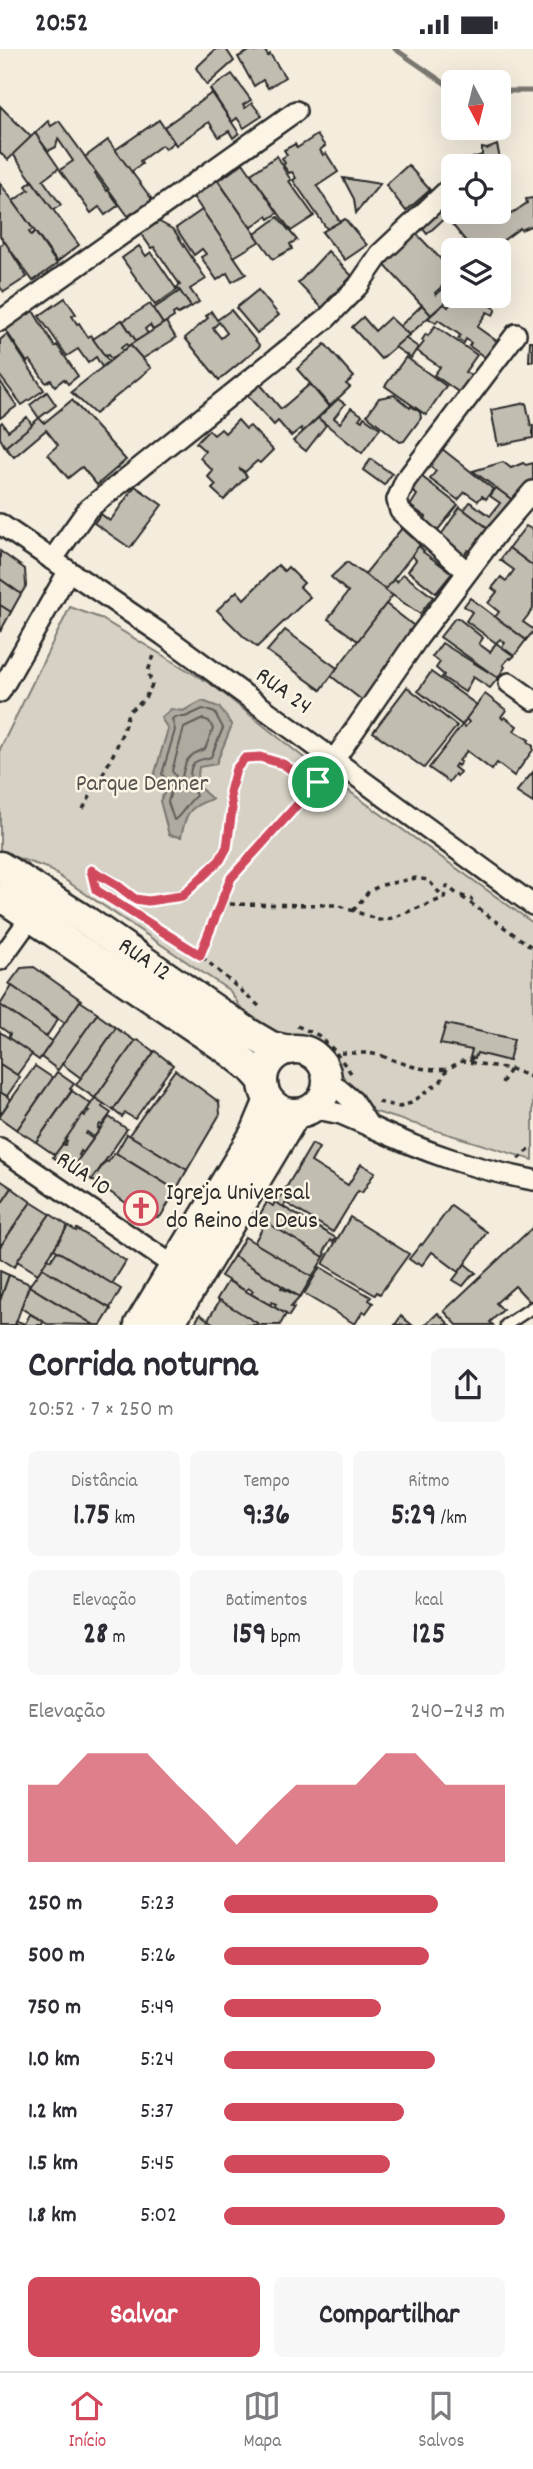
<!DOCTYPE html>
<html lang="pt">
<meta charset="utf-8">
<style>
:root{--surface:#fff;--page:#f7f7f7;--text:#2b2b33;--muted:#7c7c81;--line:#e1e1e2;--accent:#d1495b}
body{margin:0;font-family:Dekko,sans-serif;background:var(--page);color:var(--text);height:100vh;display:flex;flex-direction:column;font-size:26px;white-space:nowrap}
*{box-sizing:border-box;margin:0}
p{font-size:23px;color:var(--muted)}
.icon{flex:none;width:38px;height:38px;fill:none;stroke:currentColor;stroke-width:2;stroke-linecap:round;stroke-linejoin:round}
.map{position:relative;height:1276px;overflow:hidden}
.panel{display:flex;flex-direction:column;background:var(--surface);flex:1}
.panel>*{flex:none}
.needle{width:46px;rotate:173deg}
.controls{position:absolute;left:441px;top:21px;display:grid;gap:14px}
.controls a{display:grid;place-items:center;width:70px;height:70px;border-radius:10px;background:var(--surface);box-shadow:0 7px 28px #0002;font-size:35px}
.pin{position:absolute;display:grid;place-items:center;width:60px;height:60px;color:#fff;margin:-30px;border:4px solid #fff;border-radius:50%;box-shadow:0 2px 7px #0007}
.round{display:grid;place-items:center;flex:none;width:74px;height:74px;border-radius:10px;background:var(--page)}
.head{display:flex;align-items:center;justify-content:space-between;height:119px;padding:0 28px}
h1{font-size:38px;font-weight:700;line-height:52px}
.figures{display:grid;grid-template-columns:repeat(3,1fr);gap:10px;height:119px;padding:7px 28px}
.figures div{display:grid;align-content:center;border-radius:10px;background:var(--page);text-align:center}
.figures b{font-size:30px;font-weight:700}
.figures small{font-size:19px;font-weight:400}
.figures p{font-size:19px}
.chart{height:196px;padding:14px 28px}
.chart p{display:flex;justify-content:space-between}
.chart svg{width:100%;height:126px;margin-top:7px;fill:var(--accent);opacity:.7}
.action{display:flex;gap:14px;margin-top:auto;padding:14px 28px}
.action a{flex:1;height:80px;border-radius:10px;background:var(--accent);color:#fff;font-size:28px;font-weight:700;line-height:80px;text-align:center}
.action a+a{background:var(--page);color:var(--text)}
ul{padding:0 28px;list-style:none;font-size:23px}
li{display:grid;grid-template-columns:112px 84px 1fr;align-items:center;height:52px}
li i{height:18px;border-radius:9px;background:var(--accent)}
.status{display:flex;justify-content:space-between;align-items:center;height:49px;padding:0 35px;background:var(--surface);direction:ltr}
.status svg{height:19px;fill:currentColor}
.tab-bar{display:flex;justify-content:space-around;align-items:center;height:98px;border-top:2px solid var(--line);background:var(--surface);font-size:19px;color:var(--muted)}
.tab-bar a{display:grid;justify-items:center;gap:4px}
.tab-bar .current{color:var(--accent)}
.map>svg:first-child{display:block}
</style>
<div class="status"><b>20:52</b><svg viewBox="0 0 49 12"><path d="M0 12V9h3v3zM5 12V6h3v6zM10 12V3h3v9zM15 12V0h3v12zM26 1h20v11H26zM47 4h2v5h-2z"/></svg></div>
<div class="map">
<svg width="533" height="1276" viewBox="0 0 533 1276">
<rect width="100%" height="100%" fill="#f4edde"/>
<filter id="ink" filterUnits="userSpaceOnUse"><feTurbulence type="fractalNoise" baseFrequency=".0143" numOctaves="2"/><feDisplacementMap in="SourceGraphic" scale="14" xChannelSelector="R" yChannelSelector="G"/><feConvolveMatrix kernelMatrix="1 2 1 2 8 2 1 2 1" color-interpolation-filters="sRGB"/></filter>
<g filter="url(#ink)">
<path fill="#d6d1c4" stroke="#807e78" stroke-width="2" d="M70 558 100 569 214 637 318 720 533 874V1111L369 1061 326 1005 247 969 230 942 47 819 0 803V700Z"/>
<path fill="#afaaa0" stroke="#7a7771" stroke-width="2" d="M202 652 219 658 232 676 216 715 199 718 197 736 212 750C188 758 186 764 181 788L169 786 160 752 166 741 154 727 168 680 161 669 171 660 183 662Z"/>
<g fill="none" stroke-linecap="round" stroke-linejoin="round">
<g stroke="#605e5a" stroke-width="2">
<path d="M203 660 215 664 223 679 211 708C206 710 198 710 194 714 186 723 192 738 196 747 187 753 182 767 174 771L168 753 172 739 162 725 175 681 172 670 175 668H185Z"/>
<path d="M203 670 209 672 213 680 205 700C188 706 185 711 182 728L178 730 172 722 184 679Z"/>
</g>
<g stroke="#7a7771" stroke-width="5">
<path d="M395 0 453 40"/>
<path d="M499 42H533"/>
</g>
</g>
<g fill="#c2bdb1" stroke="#2b2b2b" stroke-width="2" fill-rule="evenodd">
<path d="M216 0H226L234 12 207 36 196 19Z"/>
<path d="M253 0 255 3 264 0 268 7 270 5 285 28 268 39 263 31 254 37 238 8Z"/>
<path d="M232 25 251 51 243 56 245 59 252 54 262 67 244 79 237 69 232 73 210 40Z"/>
<path d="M212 44 239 84 233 89 229 82 219 88 209 73 176 96 164 78Z"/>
<path d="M0 57 31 88 8 111 0 104Z"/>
<path d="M159 71 174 93 165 100 162 96 140 112 142 115 131 123 115 101Z"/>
<path d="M48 72 51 77 59 72 97 124 95 125 107 142 108 141 119 156 105 166 99 158 91 164 60 121 73 112 58 90 56 98 48 102 35 84Z"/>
<path d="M35 84 59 119 43 131 61 156 53 161 13 105Z"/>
<path d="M317 86 325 97 320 101 323 106 326 104 338 123 317 137 340 173 327 180 293 131 296 129 292 123 289 124 283 116 285 114 282 109 287 106 284 101 295 95 297 99Z"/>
<path d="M108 91 151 149V152L128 167 85 108Z"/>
<path d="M497 96 503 123 507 122 509 133 499 135V117H468L467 111 482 106V99L487 100Z"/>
<path d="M277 107 284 118 283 119 291 131 289 132 314 167 291 182 251 125Z"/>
<path d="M243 114 278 164 269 170 267 167 251 179 217 130 222 127 223 129Z"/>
<path d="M408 116 430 141 406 162 386 136Z"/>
<path d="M216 129 260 192 234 208 192 146Z"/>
<path d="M343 129 380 135 356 164 354 150Z"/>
<path d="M32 132 79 196 57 213 13 152 29 141 26 137Z"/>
<path d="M0 134 33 180 29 183 31 186 35 183 57 215 33 232 0 187Z"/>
<path d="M533 149V176L521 181 520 179 490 201H473L446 168 453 162 499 163V155L502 153 511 165 527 154 526 150Z"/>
<path d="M438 159 446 168 427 185 420 176Z"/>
<path d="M202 161 246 225 232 233 227 224 217 231 201 208 206 205 202 200 194 206 176 179Z"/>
<path d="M278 168 297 191 290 195 292 200 273 210 255 185Z"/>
<path d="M345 170 367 196 345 211 322 183Z"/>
<path d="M156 171 174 181 206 230 190 240 199 253 191 258 177 238 180 236 154 198 151 199 140 183Z"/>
<path d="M413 181 453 223V227L435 244 436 246 446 237 453 246 431 266 380 211Z"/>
<path d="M5 193 27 228 4 243 0 238V197Z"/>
<path d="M139 197 146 207 151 203 177 241 155 256 122 209Z"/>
<path d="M328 202 352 227 328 251 330 253 322 259 298 234Z"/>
<path d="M258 241 279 266 257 284 236 259Z"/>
<path d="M180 242 191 258 178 265 176 263 173 265 174 268 163 275 153 260Z"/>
<path d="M456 247H497L489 255 496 260 493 266 487 263 477 278 498 293 486 309 469 297 471 294 466 290 464 294 458 290 460 286 438 271 436 274 428 269 444 255 448 258Z"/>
<path d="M65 249 76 265 72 267 77 275 79 274 88 288 91 286 109 313 102 318 96 308 88 314 78 300 67 307 39 267Z"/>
<path d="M150 255 163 275 153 281 150 276 145 280 148 285 136 292 123 272Z"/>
<path d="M422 256 431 266 409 286 400 277Z"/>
<path d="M32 260 55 298 57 296 78 327 68 335 64 330 55 337 51 331 46 334 30 311 27 313 5 280Z"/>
<path d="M231 261 260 297 219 331 185 289 208 269 206 267 211 262 217 271ZM219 273 227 284 221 289 213 279Z"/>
<path d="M363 268 375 282 390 268 409 286 381 310 352 278Z"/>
<path d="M122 271 136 292 128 297 126 295 121 299 123 302 111 310 108 306 105 307 93 290Z"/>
<path d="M166 273 176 289 142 310 130 296Z"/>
<path d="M435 277 477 306 465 323 472 327 460 344 434 326 440 318 417 302 424 293 422 291 426 285 428 287Z"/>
<path d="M7 285 44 341 22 356 0 327V291Z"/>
<path d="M405 289 418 298 411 309 395 298Z"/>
<path d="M530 292H533V312H529Z"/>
<path d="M325 295 354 328 346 335 350 338 330 357 297 320Z"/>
<path d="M130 296 151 319 95 365 71 343Z"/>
<path d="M406 308 446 337 426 366 385 337Z"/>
<path d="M0 332 17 357 0 369Z"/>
<path d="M260 335 281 360 310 335 329 358 303 383 301 379 291 387 278 372 274 376 247 346Z"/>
<path d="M47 343 56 356 39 369 30 356Z"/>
<path d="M394 346 410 359 411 357 420 363 421 369 404 392 400 393 367 366 379 349Z"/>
<path d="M338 350 345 355 334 369 340 374 351 359 362 366 359 370 362 372 364 368 380 379 362 404 318 369Z"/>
<path d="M72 351 126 411 97 436 82 418 68 429 48 405 58 396 46 381 14 408 5 398 39 369 44 374Z"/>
<path d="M526 354 531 377H533V389L498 396 491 361Z"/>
<path d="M27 368 32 376 5 398 0 389V375L2 373 8 382Z"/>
<path d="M318 369 326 376 306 402 293 392Z"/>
<path d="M238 371 246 380 250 377 273 401 260 414 257 412 245 423 239 419 247 427 224 451 212 440 216 436 208 428 213 422 200 409 205 402 196 394 209 381 214 386 221 380 225 384Z"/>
<path d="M441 399 493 440 486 450 482 447 478 452 465 443 458 451 430 430 436 422 429 417Z"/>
<path d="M371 410 392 425 384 436 363 421Z"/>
<path d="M503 413 511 419 523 414 526 416 533 414V430L530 435 528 433 515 453 473 422Z"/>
<path d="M421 427 458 456 437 482 425 471 426 468 410 457 417 446 411 441Z"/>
<path d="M135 437 162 456 130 499 94 474 101 465 110 472Z"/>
<path d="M496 439 515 453 493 483 464 461 470 453 490 467 500 454 490 447Z"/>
<path d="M460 458 493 483 475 506 468 501 463 507 441 486Z"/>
<path d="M526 477 533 481V517L509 499Z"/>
<path d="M402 479 420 496 385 541 364 526Z"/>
<path d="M419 497 424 502 423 503 452 524 436 544 408 522 416 511 412 506Z"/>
<path d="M509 499 533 517V560L523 573 533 580V583L526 591 495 568 499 563 488 554 497 543 492 539 501 528 506 532 514 521 500 511Z"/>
<path d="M0 502 25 520 26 537 21 545 0 530Z"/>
<path d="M347 513 393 546 358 592 328 570 348 543 331 528Z"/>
<path d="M278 516 284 522 288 518 304 534 300 538 310 548 257 598 243 587 217 561 237 542 244 550Z"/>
<path d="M403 525 433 548 420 565 385 541 394 530 397 533Z"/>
<path d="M0 530 21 545 11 563 0 556Z"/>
<path d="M470 549 526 591 514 607 502 598 505 594 500 590 496 594 466 572 472 563 464 557Z"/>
<path d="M386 555 418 580 363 652 331 627Z"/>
<path d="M0 556 11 563 0 583Z"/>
<path d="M455 569H458L483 589 479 595 490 603 496 594 514 607 511 610 509 609 503 616 505 618 498 629 440 588Z"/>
<path d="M285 581 337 619 321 641 267 602Z"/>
<path d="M442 594 498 629 490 639 473 628 465 643 442 628 444 626 436 619 440 613 432 608Z"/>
<path d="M431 623 477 656 462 676 418 642Z"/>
<path d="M407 638 457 677 424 719 373 683Z"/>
<path d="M485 645 506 661 501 668 503 670 505 668 517 677 514 682 529 691 528 693 533 697V701L514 727 497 714 492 721 467 702 459 712 461 713 458 717 456 715 454 718 460 723 457 727 455 725 449 733 429 719 462 676 465 678 469 673 466 670Z"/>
<path d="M533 723V754L516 743Z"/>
<path d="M34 918 81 951 65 974 9 935 21 919Z"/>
<path d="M12 937 58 970 46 988 0 956Z"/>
<path d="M80 952 98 964 58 1021 41 1008Z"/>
<path d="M0 956 52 992 39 1011 8 989 10 985 0 978Z"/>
<path d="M97 965 116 979 81 1029 62 1015Z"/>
<path d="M446 975 514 990 509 1012 477 1004 475 1009 470 1008 472 1001 440 995Z"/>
<path d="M116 979 135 992 95 1049 76 1036Z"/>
<path d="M0 983 32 1005 17 1026 0 1015Z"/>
<path d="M138 991 153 1002V1005L155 1002 113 1061 95 1049 135 992Z"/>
<path d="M155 1002 173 1016 135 1070 125 1064 122 1068 113 1061Z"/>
<path d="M0 1015 20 1028 7 1047 0 1043Z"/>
<path d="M35 1017 53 1029 17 1081 0 1069V1066Z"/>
<path d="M175 1021 219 1053 220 1065 187 1121 129 1086Z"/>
<path d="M57 1023 74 1035 70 1040 72 1041 36 1093 17 1081Z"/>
<path d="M72 1042 91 1055 55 1106 36 1093Z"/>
<path d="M0 1043 11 1050 0 1066Z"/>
<path d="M95 1049 104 1055 102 1058 111 1064 102 1076 100 1075 98 1079 100 1080 94 1088 87 1083 86 1085 93 1090 83 1104 81 1102 79 1106 81 1107 71 1121 53 1108 63 1095 65 1096 67 1092 65 1091 83 1065 85 1067 89 1062 87 1061Z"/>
<path d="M109 1068 127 1080 92 1131 73 1118Z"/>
<path d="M127 1085 187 1121 176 1141 116 1104Z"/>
<path d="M312 1095 319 1099 311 1113 348 1136 361 1115 375 1123 362 1144 358 1142 333 1183 286 1154 283 1158 277 1154Z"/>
<path d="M115 1104 176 1141 161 1167 150 1170 92 1131 106 1112 108 1113Z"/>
<path d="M0 1131 12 1139 0 1157Z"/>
<path d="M12 1139 31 1153 0 1198V1157Z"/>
<path d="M31 1153 50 1165 14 1218 0 1209V1198Z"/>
<path d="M267 1153 273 1157 275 1153 336 1189 333 1193 331 1191 324 1203 326 1205 324 1208 258 1169Z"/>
<path d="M451 1157 487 1183 459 1223 432 1203 422 1216 418 1213 416 1215 409 1210 421 1195 422 1196Z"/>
<path d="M50 1165 68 1177 38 1225 17 1212Z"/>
<path d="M350 1168 409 1205 380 1245 377 1243 375 1246 323 1215Z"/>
<path d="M266 1173 324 1208 312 1228 254 1194Z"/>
<path d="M68 1177 76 1182 77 1180 126 1212 112 1235 54 1200Z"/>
<path d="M533 1178V1252L531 1254 515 1237 496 1254 503 1261 490 1273 493 1276H457L444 1262Z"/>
<path d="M245 1188 312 1228 300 1248 234 1207Z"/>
<path d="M57 1202 121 1240 110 1259 42 1219 48 1209 51 1211Z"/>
<path d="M234 1207 282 1237 281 1239 300 1248 291 1258 294 1259 289 1267 274 1258 276 1255 272 1253 270 1256 251 1245 253 1242 248 1239 246 1242 221 1227Z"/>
<path d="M465 1215 476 1224 472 1226 463 1237 453 1231Z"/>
<path d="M320 1218 371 1248 369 1251 373 1254 366 1264 363 1262 355 1275 304 1245Z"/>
<path d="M42 1219 111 1260 101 1276H94L29 1237Z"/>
<path d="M0 1222 9 1226 0 1252Z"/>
<path d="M9 1226 30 1235 15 1276H0V1252Z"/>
<path d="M228 1232 286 1265 280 1276H260L217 1250Z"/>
<path d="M29 1237 45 1247 94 1276 47 1275 21 1259Z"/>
<path d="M220 1251 260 1276H216L208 1271Z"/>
<path d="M438 1264 450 1276 426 1275Z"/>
<path d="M30 1265 43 1272 42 1276H15L17 1272 25 1275Z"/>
<path d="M200 1265 208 1271 206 1276H194Z"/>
<path d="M401 1267 412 1276H395Z"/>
</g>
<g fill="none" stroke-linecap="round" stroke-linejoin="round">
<g stroke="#2b2b2b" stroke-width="15">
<path id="lane" d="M506 1276 533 1258"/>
</g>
<g stroke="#2b2b2b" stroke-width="24">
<g id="street">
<path d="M0 272 296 62"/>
<path d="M0 475 163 586 533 856"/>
<path d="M52 511 88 460 327 269 358 237 380 205 451 138"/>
<path d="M467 523 400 462 397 451 405 432 516 285"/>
<path d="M509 634 533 651"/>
<path d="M0 643 68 523"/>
<path d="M334 711 418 589 497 484 533 442"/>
<path d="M0 911 31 868"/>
<path d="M312 1059 341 1065 369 1077 353 1052 327 1030"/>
<path d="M369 1077C427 1104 471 1119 533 1131"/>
<path d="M0 1099 174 1217"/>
</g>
</g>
<g stroke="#2b2b2b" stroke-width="33">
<g id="secondary">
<path id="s1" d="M0 817 88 873 249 984 271 997 289 1001"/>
<path d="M0 847 232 1004 251 1019 263 1032"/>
<circle cx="295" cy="1032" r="32"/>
<path d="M139 1276 256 1082 269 1051"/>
<path d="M169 1276 296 1064"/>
</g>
</g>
<g stroke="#2b2b2b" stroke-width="3.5" stroke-dasharray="5 5" stroke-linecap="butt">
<path d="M83 760C100 729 121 698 128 663L144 651 152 636 148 622 155 604"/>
<path d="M462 848 533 899"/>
<path d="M220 855 337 856 379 871 392 869 444 849"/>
<path d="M353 862 369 842 382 836 416 829 428 831 444 849 447 837 457 845 473 851"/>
<path d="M200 906 231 829 317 734"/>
<path d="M259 957 200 906 96 840 91 821 135 850 148 852 182 847 220 811 227 798 232 760 230 743 236 720 245 709C257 708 272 709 284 715 297 722 302 731 318 733"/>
<path d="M297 977 318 986 336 1003"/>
<path d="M382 1007C405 1015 422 1023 447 1020"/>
<path d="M470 1013 474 1005"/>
<path d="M351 1024 336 1004H369L383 1007"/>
<path d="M502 1034 510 1020"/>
<path d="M378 1053 400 1058 411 1054 441 1032 447 1020 462 1012 511 1020 533 1029"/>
<path d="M518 1110 533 1098"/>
</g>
<use href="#lane" stroke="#fcf5e5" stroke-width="10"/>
<use href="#street" stroke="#fcf5e5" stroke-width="19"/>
<use href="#secondary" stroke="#fcf5e5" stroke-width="28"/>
</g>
</g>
<g fill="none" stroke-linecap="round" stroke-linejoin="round" filter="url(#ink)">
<g stroke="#fff" stroke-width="14">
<path id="route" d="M260 708 283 715 306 731 318 733 231 829 200 906 96 841 91 821 117 836 135 850 148 852 182 847 220 811 227 798 232 760 230 743 236 720 245 709Z"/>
</g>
<use href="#route" stroke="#d1495b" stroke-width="9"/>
</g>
<defs>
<g id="church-ring" transform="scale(1.75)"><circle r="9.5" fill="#fcf5e5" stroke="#d1495b" stroke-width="1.5"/><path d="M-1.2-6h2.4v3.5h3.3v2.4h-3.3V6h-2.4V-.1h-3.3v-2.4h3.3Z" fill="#d1495b"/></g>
</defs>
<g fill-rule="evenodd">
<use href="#church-ring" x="141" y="1159"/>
</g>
<g text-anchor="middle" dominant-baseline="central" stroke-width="5" stroke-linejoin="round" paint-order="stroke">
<g font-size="24" fill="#2b2b2b" stroke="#fcf5e5">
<text transform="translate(283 643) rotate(36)">RUA 24</text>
<text stroke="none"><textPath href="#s1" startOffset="172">RUA 12</textPath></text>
<text transform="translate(83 1126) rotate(34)">RUA 10</text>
</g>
<g font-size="24" fill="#565451" stroke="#fcf5e5">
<text x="142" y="736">Parque Denner</text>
</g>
<g font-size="24" fill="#2b2b2b" stroke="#fcf5e5" text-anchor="start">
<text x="166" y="1145">Igreja Universal<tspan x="166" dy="28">do Reino de Deus</tspan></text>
</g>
</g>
</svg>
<div class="controls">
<a><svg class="needle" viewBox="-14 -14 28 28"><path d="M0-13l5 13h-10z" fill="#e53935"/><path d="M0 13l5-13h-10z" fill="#7c7c81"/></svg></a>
<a><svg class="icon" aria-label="locate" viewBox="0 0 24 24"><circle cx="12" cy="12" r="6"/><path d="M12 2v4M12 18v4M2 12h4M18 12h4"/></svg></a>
<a><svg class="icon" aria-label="layers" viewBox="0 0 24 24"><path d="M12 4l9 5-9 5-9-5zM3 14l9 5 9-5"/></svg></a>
</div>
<div class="pin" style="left:318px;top:733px;background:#1e9e55"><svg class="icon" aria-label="arrive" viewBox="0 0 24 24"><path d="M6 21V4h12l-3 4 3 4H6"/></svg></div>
</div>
<section class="panel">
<div class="head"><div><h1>Corrida noturna</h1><p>20:52 · 7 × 250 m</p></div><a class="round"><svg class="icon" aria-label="share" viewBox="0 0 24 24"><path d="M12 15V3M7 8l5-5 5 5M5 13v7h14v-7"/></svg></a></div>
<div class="figures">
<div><p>Distância</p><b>1.75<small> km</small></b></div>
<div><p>Tempo</p><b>9:36</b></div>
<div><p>Ritmo</p><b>5:29<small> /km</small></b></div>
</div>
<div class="figures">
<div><p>Elevação</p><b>28<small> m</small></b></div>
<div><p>Batimentos</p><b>159<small> bpm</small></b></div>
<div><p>kcal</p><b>125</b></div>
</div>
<div class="chart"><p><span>Elevação</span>240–243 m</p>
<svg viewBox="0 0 160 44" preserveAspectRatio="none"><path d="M0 44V17L10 17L20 6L30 6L40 6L50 17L60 27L70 38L80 27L90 17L100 17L110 17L120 6L130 6L140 17L150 17L160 17V44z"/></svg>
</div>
<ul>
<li><b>250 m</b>5:23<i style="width:76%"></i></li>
<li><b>500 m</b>5:26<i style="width:73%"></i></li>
<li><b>750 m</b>5:49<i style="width:56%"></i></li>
<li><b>1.0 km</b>5:24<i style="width:75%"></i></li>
<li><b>1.2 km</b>5:37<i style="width:64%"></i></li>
<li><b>1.5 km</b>5:45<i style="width:59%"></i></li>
<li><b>1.8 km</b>5:02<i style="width:100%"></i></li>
</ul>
<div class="action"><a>Salvar</a><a>Compartilhar</a></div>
</section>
<nav class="tab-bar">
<a class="current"><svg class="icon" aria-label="home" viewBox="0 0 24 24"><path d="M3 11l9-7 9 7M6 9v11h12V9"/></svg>Início</a>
<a><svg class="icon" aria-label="map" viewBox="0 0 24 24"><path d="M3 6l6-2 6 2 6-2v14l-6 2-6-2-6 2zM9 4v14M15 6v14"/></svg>Mapa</a>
<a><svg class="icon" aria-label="saved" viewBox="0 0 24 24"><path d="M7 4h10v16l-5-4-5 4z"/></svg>Salvos</a>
</nav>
